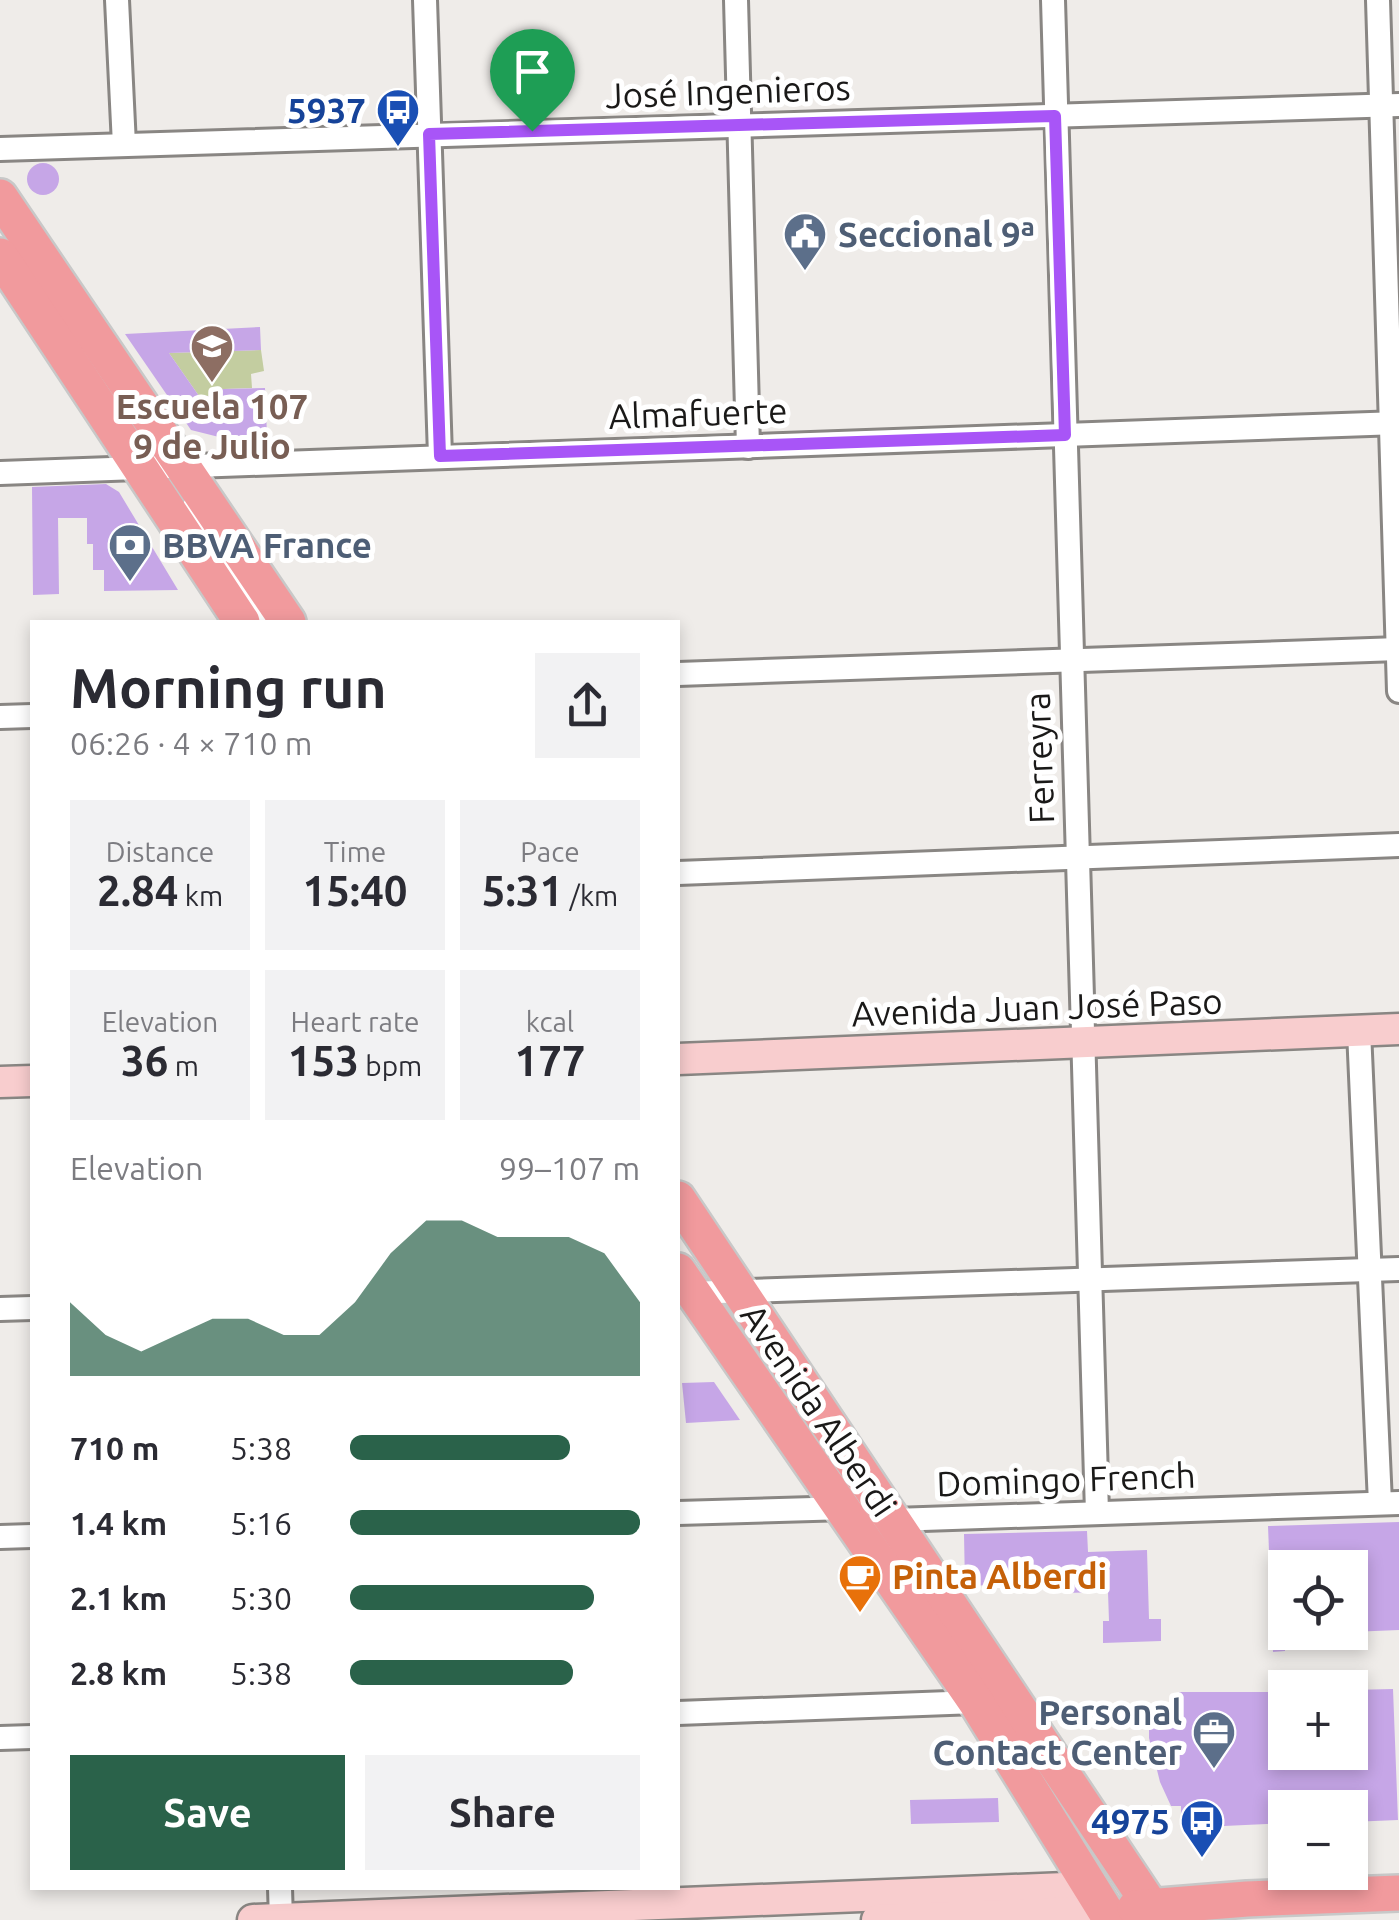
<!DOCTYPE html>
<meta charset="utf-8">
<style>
:root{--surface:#fff;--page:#f2f2f3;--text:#2b2b33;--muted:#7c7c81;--accent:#2a624a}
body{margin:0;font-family:Ubuntu,sans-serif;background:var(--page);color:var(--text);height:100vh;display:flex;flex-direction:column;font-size:38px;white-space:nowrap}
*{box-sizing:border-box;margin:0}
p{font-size:32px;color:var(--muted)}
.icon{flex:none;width:55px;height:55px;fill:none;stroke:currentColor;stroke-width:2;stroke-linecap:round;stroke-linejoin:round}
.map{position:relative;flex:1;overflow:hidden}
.panel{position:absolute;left:30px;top:620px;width:650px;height:1270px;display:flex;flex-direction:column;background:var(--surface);border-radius:0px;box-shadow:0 5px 15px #0003}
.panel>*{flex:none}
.fabs{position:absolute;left:1268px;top:1550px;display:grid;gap:20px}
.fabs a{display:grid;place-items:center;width:100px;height:100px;border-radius:0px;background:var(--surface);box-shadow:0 5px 15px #0003;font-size:50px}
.pin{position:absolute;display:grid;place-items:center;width:85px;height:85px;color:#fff;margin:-102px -42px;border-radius:50% 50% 50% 0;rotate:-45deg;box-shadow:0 0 10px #0007}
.pin .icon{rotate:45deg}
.round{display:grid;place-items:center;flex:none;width:105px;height:105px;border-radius:0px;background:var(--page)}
.headline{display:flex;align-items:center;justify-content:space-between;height:170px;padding:0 40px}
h1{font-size:55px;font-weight:700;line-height:75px}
.metrics{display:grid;grid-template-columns:repeat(3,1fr);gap:15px;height:170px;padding:10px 40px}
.metrics div{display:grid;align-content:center;border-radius:0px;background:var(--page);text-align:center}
.metrics b{font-size:42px;font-weight:700}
.metrics small{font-size:28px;font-weight:400}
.metrics p{font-size:28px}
.chart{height:280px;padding:20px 40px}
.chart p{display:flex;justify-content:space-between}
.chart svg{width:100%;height:180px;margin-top:10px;fill:var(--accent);opacity:.7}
.button{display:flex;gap:20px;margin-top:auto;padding:20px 40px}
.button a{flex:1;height:115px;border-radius:0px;background:var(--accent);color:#fff;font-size:40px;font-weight:700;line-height:115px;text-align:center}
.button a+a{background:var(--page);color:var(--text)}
ul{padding:0 40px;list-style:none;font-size:32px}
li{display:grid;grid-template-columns:160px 120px 1fr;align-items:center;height:75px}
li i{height:25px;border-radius:12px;background:var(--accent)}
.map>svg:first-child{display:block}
</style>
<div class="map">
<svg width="1399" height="1920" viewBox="0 0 1399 1920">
<rect width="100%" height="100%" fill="#efece9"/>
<path fill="#c3cda0" d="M261 350 264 371 251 374 252 388 224 389 223 398 199 396 169 353Z"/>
<g fill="#c6a6e7">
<circle cx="43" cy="179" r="16"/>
<path d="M260 327 261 350 169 353 199 396H213L223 389 265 388 267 435 219 437 191 430 125 334Z"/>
<path d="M106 484 119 492 178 590 104 591V570H93V544H87V518H58L59 594 33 595 32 487Z"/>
<path d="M714 1382 740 1420 686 1423 682 1383Z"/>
<path d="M1399 1522V1630L1350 1632V1568H1285V1651L1273 1652 1268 1526Z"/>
<path d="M1087 1531 1088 1552 1147 1550 1149 1619H1161V1641L1103 1643V1621H1109L1108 1592 1062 1593V1583L965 1586 964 1534Z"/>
<path d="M1393 1689 1398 1820 1350 1822V1808H1285V1823L1181 1828V1806H1171L1160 1782 1149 1738V1715L1180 1714 1179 1692H1285V1752H1350V1690Z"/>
<path d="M998 1798 999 1822 911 1824 910 1800Z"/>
</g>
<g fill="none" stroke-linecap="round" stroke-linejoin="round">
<g stroke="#898683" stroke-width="16">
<path id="lane" d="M189 504 267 622"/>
</g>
<g stroke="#898683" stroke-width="28">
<g id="street">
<path d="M117 0 124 145"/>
<path d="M425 0 440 456"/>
<path d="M736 0 748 447"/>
<path d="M1053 0 1097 1513"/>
<path d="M1378 0 1399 691"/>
<path d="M0 149 1399 105"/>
<path d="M0 473 1399 423"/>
<path d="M678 674 1399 649"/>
<path d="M0 717 32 716"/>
<path d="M678 873 1399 845"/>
<path d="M1359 1031 1380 1503"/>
<path d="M688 1293 1399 1269"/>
<path d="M0 1309 32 1308"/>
<path d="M678 1513 847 1508"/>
<path d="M883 1517 894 1520 1399 1503"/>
<path d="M0 1537 32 1536"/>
<path d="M678 1713 976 1702"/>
<path d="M0 1738 32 1737"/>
<path d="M280 1888 281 1920"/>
</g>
</g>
<g stroke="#898683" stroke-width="35">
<g id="secondary">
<path d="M678 1059 1399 1029"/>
<path d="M0 1082 32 1081"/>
<path d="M253 1920 1090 1887"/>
<path d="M877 1920 1104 1911"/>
</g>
</g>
<g stroke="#c8c8c8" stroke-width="40">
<g id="primary">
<path d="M0 197 288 622"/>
<path d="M0 256 242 622"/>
<path d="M678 1199 1160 1920"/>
<path d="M678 1271 976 1702 1111 1920"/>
<path d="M1135 1908 1247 1899 1399 1893"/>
</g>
</g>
<use href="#lane" stroke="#fff" stroke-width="11"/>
<use href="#street" stroke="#fff" stroke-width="22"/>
<use href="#secondary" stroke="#f8cdce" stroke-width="30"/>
<use href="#primary" stroke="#f19a9d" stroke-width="35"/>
</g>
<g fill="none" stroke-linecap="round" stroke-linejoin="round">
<g stroke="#fff" stroke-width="20">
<path id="route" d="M1055 116 1065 435 440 456 429 134Z"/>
</g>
<use href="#route" stroke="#a855f7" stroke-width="12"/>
</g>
<defs>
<g id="bus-pin" transform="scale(2.25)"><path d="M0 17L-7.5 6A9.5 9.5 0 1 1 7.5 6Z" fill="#1a4fb4" stroke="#fff"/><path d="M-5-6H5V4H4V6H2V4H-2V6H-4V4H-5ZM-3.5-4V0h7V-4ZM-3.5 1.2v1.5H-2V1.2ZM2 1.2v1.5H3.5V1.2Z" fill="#fff"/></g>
<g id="civic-pin" transform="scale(2.25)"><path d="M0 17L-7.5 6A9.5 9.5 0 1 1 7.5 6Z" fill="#5c6f8a" stroke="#fff"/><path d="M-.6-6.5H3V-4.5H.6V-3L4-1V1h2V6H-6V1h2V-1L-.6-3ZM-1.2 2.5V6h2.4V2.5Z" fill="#fff"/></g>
<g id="school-pin" transform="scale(2.25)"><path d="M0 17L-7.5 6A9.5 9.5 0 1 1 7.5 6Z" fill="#8d6e63" stroke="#fff"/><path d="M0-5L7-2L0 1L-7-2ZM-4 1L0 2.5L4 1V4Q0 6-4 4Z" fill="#fff"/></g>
<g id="bank-pin" transform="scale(2.25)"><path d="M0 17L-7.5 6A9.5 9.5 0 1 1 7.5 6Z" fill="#5c6f8a" stroke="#fff"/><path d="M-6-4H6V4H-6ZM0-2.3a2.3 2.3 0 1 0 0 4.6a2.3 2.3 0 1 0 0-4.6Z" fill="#fff"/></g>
<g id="cafe-pin" transform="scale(2.25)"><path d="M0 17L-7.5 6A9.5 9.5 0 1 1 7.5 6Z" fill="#e8710a" stroke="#fff"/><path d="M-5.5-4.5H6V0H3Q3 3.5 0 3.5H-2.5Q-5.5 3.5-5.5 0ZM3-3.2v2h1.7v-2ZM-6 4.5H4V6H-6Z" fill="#fff"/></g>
<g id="office-pin" transform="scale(2.25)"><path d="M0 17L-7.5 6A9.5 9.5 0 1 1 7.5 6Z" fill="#5c6f8a" stroke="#fff"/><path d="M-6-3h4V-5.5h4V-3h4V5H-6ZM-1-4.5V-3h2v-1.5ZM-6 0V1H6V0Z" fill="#fff"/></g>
</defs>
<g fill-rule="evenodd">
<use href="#bus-pin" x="398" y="110"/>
<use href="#civic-pin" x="805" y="234"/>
<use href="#school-pin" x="212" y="346"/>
<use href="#bank-pin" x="130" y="545"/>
<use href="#cafe-pin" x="860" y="1576"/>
<use href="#office-pin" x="1214" y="1732"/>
<use href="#bus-pin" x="1202" y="1821"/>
</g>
<g text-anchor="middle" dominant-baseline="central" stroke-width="10" stroke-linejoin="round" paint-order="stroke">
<g font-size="35" fill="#1a1918" stroke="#fff">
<text transform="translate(728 91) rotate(-2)">José Ingenieros</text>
<text transform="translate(698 413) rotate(-2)">Almafuerte</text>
<text transform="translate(1039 758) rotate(-92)">Ferreyra</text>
<text transform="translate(1037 1007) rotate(-2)">Avenida Juan José Paso</text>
<text transform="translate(819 1410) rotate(56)">Avenida Alberdi</text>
<text transform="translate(1066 1479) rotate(-2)">Domingo French</text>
</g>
<g font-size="35" font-weight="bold" fill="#164399" stroke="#fff" text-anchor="end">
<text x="366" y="110">5937</text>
<text x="1170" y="1821">4975</text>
</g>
<g font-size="35" font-weight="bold" fill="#4e5e75" stroke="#fff" text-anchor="start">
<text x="838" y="234">Seccional 9ª</text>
<text x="162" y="545">BBVA France</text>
<text x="1182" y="1712" text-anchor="end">Personal<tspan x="1182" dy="40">Contact Center</tspan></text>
</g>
<g font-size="35" font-weight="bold" fill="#785e54" stroke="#fff">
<text x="212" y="406">Escuela 107<tspan x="212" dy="40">9 de Julio</tspan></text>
</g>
<g font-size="35" font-weight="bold" fill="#c56008" stroke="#fff" text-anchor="start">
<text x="892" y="1576">Pinta Alberdi</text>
</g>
</g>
</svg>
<div class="fabs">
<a><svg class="icon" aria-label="locate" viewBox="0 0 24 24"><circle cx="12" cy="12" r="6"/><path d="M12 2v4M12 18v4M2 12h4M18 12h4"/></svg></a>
<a>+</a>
<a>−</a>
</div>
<div class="pin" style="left:532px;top:131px;background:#1e9e55"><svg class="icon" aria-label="arrive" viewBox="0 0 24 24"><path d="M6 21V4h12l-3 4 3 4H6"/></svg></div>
<section class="panel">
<div class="headline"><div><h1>Morning run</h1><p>06:26 · 4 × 710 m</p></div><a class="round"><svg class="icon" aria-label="share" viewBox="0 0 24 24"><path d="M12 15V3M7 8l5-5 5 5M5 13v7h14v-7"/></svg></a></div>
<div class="metrics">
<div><p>Distance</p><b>2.84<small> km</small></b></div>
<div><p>Time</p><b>15:40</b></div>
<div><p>Pace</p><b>5:31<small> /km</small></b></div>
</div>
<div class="metrics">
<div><p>Elevation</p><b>36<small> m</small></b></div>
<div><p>Heart rate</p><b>153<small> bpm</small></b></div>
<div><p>kcal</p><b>177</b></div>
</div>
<div class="chart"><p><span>Elevation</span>99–107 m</p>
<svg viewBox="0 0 160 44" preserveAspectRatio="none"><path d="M0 44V26L10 34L20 38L30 34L40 30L50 30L60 34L70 34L80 26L90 14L100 6L110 6L120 10L130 10L140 10L150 14L160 26V44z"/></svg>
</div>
<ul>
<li><b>710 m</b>5:38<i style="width:76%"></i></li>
<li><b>1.4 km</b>5:16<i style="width:100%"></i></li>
<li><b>2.1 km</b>5:30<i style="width:84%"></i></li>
<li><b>2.8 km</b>5:38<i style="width:77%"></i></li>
</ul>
<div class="button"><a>Save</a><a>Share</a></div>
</section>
</div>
